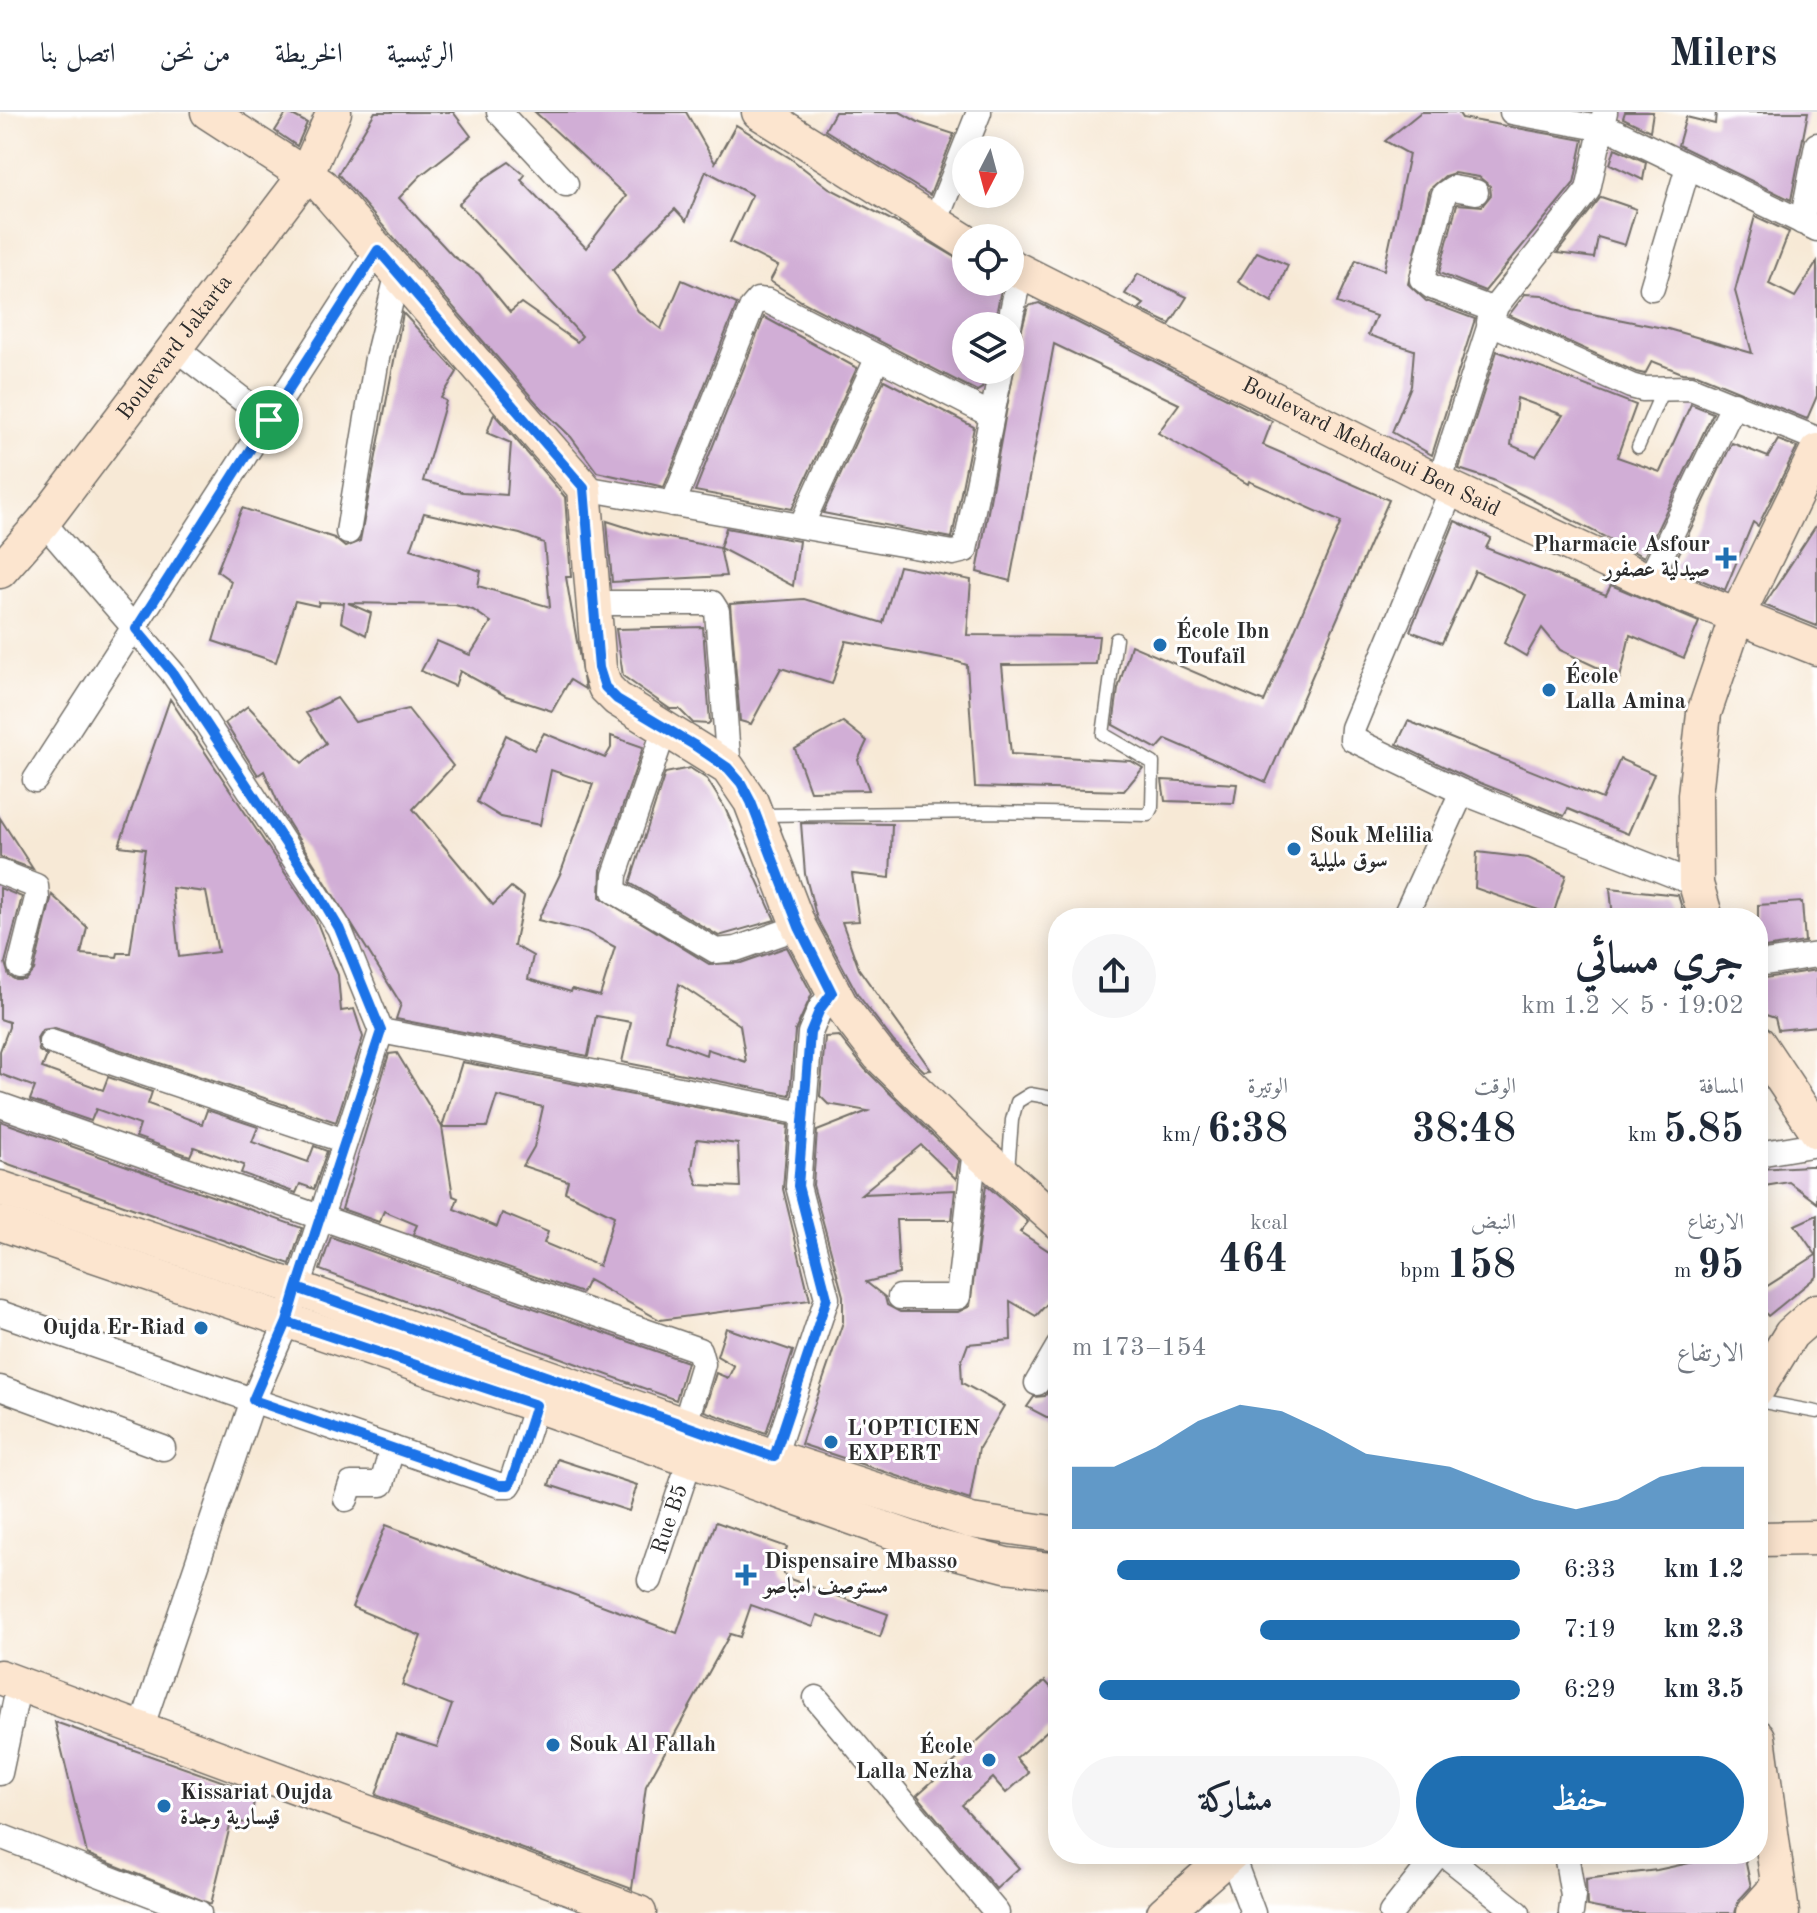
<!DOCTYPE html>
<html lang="ar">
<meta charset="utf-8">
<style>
:root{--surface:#fff;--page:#f6f6f7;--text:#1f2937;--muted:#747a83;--line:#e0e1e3;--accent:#1f6fb2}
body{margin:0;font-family:"Old Standard TT",Amiri,serif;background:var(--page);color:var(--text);direction:rtl;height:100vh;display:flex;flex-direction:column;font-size:30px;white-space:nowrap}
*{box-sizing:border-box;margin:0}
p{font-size:26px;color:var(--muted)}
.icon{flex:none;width:44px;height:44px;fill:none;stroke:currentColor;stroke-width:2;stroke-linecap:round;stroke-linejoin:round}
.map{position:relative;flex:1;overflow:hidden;direction:ltr}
.side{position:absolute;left:1048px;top:796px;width:720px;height:956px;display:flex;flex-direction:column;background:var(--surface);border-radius:32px;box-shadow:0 4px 20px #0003;direction:rtl}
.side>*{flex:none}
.needle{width:52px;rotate:186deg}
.fabs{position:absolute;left:952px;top:24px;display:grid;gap:16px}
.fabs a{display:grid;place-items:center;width:72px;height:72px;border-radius:50%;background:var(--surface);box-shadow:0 4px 20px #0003;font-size:40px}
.pin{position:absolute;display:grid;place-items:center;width:68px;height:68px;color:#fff;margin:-34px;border:4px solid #fff;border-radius:50%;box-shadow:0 2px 8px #0007}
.round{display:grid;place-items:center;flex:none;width:84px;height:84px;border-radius:42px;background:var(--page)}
.overview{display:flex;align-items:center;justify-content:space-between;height:136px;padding:0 24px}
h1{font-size:44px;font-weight:600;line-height:60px}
.stats{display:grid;grid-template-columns:repeat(3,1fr);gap:12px;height:136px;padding:8px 24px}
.stats div{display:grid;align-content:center}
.stats b{font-size:40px;font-weight:600}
.stats small{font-size:22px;font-weight:400}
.stats p{font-size:22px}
.chart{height:224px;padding:16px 24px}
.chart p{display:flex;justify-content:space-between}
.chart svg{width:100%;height:144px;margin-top:8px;fill:var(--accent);opacity:.7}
.cta{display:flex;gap:16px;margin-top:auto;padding:16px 24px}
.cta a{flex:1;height:92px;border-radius:48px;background:var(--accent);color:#fff;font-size:32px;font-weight:600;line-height:92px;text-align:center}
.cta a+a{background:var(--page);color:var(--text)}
ul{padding:0 24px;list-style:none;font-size:26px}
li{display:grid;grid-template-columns:128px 96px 1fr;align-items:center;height:60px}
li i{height:20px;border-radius:10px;background:var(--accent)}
header{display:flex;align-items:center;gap:48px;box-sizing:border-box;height:112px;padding:0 40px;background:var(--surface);border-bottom:2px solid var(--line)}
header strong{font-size:38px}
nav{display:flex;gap:44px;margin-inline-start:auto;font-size:28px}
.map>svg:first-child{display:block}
</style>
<header>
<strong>Milers</strong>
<nav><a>الرئيسية</a><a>الخريطة</a><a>من نحن</a><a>اتصل بنا</a></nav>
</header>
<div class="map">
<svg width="1817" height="1801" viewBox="0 0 1817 1801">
<rect width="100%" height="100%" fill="#fff"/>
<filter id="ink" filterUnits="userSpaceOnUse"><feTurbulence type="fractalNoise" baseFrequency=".0125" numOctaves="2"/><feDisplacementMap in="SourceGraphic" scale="16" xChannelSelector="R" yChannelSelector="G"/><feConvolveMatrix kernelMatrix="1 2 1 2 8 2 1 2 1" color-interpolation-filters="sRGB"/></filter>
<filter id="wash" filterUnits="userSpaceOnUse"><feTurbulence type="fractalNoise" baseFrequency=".006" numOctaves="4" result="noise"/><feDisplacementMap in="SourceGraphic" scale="32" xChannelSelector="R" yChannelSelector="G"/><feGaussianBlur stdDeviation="1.8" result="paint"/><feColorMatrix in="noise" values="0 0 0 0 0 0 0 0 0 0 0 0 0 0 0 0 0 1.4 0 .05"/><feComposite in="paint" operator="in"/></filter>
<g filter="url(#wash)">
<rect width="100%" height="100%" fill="#f7e9d6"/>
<g id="blocks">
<g fill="#d1aed6" fill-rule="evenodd">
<path d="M287 0 307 11 297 34 275 19Z"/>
<path d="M375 0H453L471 24 420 64 399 86 453 144 479 162 510 200 521 191 577 230 582 224 459 92 483 67 509 50 525 63 521 68 586 136 626 84 535 0H686L715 51 736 13 790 46 829 76 899 112 960 148 966 153V170L1002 172 994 214H966V258H986L982 276 977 279 801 189 770 169 778 154 730 130 752 83 706 59 686 109 675 97 613 158 638 199 661 217 682 168 737 192 664 375 597 360 571 325 541 296 338 62Z"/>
<path d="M835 0H900L920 11 954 22 930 83 825 18Z"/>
<path d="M1421 0H1458L1462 6 1583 28 1574 71 1485 179 1439 161 1457 92 1482 94 1491 83 1490 74 1479 65 1454 61 1445 64 1430 77 1408 172 1426 189 1475 207 1432 343 1392 320 1411 274 1414 238 1368 223 1376 204 1337 191 1356 148 1384 158 1409 42 1385 29Z"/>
<path d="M1625 0H1653L1650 19 1623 6Z"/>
<path d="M1716 0H1808L1791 88 1678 33 1686 5 1715 12Z"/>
<path d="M1615 36 1646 50 1643 68 1610 52Z"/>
<path d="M1601 85 1636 97 1625 133 1598 125 1594 146 1557 141Z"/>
<path d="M1755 104 1789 120 1769 172 1795 185 1817 150V284L1807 307 1697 262 1682 261 1652 249 1645 262 1636 260 1509 203 1525 182 1543 183 1572 198 1668 217 1752 241 1735 179Z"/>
<path d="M1257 140 1288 153 1272 190 1238 170Z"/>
<path d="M1138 162 1187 185 1170 212 1139 197 1144 192 1125 182Z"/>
<path d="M1039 191 1272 309 1263 333 1389 388 1266 670 1166 627 1157 637 1113 613 1118 577 1131 533 1264 590 1341 410 1249 369 1248 372 1158 321 1179 292 1054 232 1010 469 977 460 1020 224 1028 194Z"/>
<path d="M403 201 457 260 441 286 446 289 423 369 463 380 507 383 511 331 487 321 494 302 565 385 571 465H566L585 577 570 568 552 599 506 584 460 559 455 574 421 559 437 529 470 543 491 510 473 498 455 493 348 491 371 501 366 523 341 510 344 491 319 490 318 494 295 489 276 550 213 529 231 469 217 459 242 396 334 426 345 435 360 429ZM424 401 520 422 544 431 550 495 478 474 481 459 411 437Z"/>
<path d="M764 205 857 256 792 397 695 379Z"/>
<path d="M1497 239 1636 293 1617 345 1660 360 1691 292 1713 301 1644 445 1493 368 1459 357ZM1517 286 1563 303 1536 344 1511 333Z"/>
<path d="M884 268 974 315 952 426 823 401Z"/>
<path d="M1778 328 1797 335 1758 414 1753 410 1725 478 1672 456 1732 331 1768 345Z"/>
<path d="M607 409 648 422 720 436 726 464 612 470Z"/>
<path d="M1455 409 1491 426 1486 436 1606 483 1611 473 1699 510 1684 546 1630 523 1620 566 1560 538 1542 516 1526 544 1504 531 1526 483 1475 459 1442 531 1410 519Z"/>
<path d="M1817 412V514L1764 493Z"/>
<path d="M726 416 799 429 793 474 720 436Z"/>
<path d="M899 454 971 468 967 523 1099 524 1096 552 1002 553 1011 642 1131 649 1143 656 1124 679 975 675 967 553 958 550 846 529 832 572 781 556 751 612 740 609 730 492 804 487 883 511Z"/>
<path d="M703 515 710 610 708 612 693 611 679 597H670L623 564 616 517Z"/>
<path d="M337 586 355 610 408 597 453 654 413 697 493 793 511 775 524 785 514 833 533 844 528 867 571 880 572 877 600 884 615 835 587 820 538 808 561 760 593 672 551 658 540 713 501 705 477 690 506 623 534 638 544 621 605 646 611 636V624L643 635 601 758 600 785 709 852 741 851 787 835 812 882 795 919 790 983 622 950 631 910 596 904 588 944 396 907 401 892 283 702 264 659 258 663 225 611 248 594 302 651 326 631 306 601ZM679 872 740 913 746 950 707 937 706 943 666 928Z"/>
<path d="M170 587 316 808 338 863 341 899 354 897 363 925 336 1010 55 916 42 918 37 926 39 939 47 944 42 956 103 978 108 965 152 980 148 992 202 1012 207 998 258 1015 252 1030 308 1050 314 1034 327 1039 314 1077 300 1072 296 1081 241 1061 244 1053 194 1035 190 1044 136 1025 140 1013 96 997 91 1009 30 988 35 975 0 962V939L9 915V910L0 907V776L22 785 5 851 9 864 16 868H25L34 858 52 783 87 815 81 842 117 845 118 841H130L145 737 119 734ZM172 776 206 780 218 840 179 845Z"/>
<path d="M1408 609 1602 687 1620 647 1654 662 1628 722 1568 697 1564 704 1468 666 1397 632Z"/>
<path d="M843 610 867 629 858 648 869 678 810 679 795 637Z"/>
<path d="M690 656 707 667 725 696 775 808 719 824 630 771 665 661Z"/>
<path d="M1162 668 1237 672 1234 691 1165 689Z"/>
<path d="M0 706 33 757 0 745Z"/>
<path d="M801 711 892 712 890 766 852 762 859 809 842 810 859 857 931 958 924 959 894 930 858 883 817 807 805 762Z"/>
<path d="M1477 740 1528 746 1566 763 1553 803 1475 776Z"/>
<path d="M1610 776 1678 783 1685 806H1613Z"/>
<path d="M1802 790 1805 830 1758 837V793Z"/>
<path d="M1817 858V914L1778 918 1775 906 1760 901 1758 867Z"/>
<path d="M839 924 865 957 959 1049 956 1067 921 1033 861 1082 955 1078 952 1108H896L899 1162 866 1170 885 1185 887 1193 900 1200H958L970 1194 986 1073 1028 1110 1020 1120 1058 1145V1180L1036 1204 1010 1189 1011 1228 968 1232 961 1251 962 1271 1004 1294 979 1336 970 1388 801 1332 843 1210V1184L813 1073 817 1019 868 999 828 992 820 984 825 925Z"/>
<path d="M397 941 442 1015 462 950 788 1013 783 1077 810 1188 660 1208 588 1168 582 1181 413 1122 417 1113 384 1099 379 1110 342 1097 389 942ZM497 984 543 995 534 1035 523 1054 568 1069 565 1080 614 1104 599 1154 544 1131 548 1120 502 1101 497 1115 454 1097 458 1086 453 1084 442 1015H487ZM697 1027 738 1032 740 1075 698 1073 692 1056Z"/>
<path d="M0 1009 302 1116 290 1152 0 1049Z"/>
<path d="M1808 1054H1817V1091L1789 1070 1758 1075V1057Z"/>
<path d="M1817 1103V1164L1768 1204 1758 1193V1180L1816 1143 1795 1113Z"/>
<path d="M331 1125 687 1250 676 1288 320 1158Z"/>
<path d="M726 1216 793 1239 766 1321 704 1299 716 1261 728 1266 734 1254 717 1244Z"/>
<path d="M1058 1265V1311L1027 1295 1034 1285 1045 1284Z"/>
<path d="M557 1347 637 1373 629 1399 549 1373Z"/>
<path d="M716 1410 787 1435 780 1455 787 1466 888 1502 880 1525 817 1503 813 1515 751 1493 740 1525 730 1522 646 1674 632 1777 376 1683 396 1622 437 1635 452 1593 402 1573 421 1524 352 1495 386 1413 677 1521Z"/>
<path d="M1045 1569 1058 1583V1609L1016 1646 1029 1661 1006 1681 993 1666 962 1693 1019 1756 996 1777 917 1683Z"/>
<path d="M55 1610 255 1681 251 1711 231 1710 211 1792 87 1742Z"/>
<path d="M1731 1742H1744L1751 1775 1739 1788 1735 1801H1623L1587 1794 1586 1767 1657 1758Z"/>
</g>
</g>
</g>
<g filter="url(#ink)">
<use href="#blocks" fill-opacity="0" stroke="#726e67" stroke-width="2"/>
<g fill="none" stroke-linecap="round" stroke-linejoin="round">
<g stroke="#726e67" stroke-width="15">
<g id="lane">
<path d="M1638 335 1664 275"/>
<path d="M760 703 989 700 1148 703 1152 695 1153 651 1103 622 1116 527"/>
<path d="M1008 1058 1012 1008 1017 990 1030 982 1058 987"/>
<path d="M1758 1289 1817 1300"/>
</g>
</g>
<g stroke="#726e67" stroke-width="27">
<g id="street">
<path d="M499 0 566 72"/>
<path d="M1512 0 1615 19 1817 117"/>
<path d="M1476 80 1453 76 1444 82 1422 167 1432 175 1494 198"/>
<path d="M1802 110 1817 33"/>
<path d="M934 113 979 0"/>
<path d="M1652 176 1688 55"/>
<path d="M1489 210 1631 274 1642 277 1691 276 1817 327"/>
<path d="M1009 214 1020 160"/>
<path d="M175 236 269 308"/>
<path d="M1439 371 1496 194 1588 78 1605 0"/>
<path d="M584 376 953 441 965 438 1001 258"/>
<path d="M1452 377 1353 616 1352 627 1462 680 1696 772"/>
<path d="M673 392 752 195 758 188 768 189 991 303"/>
<path d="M43 410 172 560 192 589 339 816 381 919 287 1210 253 1288 141 1617"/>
<path d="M801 414 878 245"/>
<path d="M348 420 377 246 398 160"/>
<path d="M1649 469 1734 292"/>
<path d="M591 491H712L717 499 729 658"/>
<path d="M665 616 615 763 614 779 716 839 736 837 799 815"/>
<path d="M35 668 378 138"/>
<path d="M0 760 36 774 37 786 20 854"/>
<path d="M1404 806 1462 680"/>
<path d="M1758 852 1817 843"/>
<path d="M381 919 803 1001"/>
<path d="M51 930 345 1029"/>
<path d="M0 993 699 1238 703 1252 684 1315"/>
<path d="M1758 1042 1817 1032"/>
<path d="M900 1185H958L975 1037"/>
<path d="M0 1201 499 1373H509L512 1368 536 1293"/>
<path d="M1037 1271 1058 1235"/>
<path d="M0 1276 163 1336"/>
<path d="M774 1345 827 1186 798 1074 810 921 820 897 832 881"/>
<path d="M346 1387 351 1372H382L392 1336"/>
<path id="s1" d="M650 1468 690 1348"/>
<path d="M816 1586 997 1801"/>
<path d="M0 1661 19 1572"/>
<path d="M0 1724 199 1801"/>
<path d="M1231 1742 1253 1801"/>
<path d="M1444 1742 1518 1801"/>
<path d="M1566 1742 1573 1784 1571 1801"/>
<path d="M1391 1801 1438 1742"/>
</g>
</g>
<g stroke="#726e67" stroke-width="37">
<g id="secondary">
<path d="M208 0 322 74 584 376 599 556 605 575 617 587 728 656 751 690 799 815 841 894 879 943 975 1037 1058 1110"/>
<path d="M759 0 966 130"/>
<path id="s2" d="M1010 154 1452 377 1649 469 1817 536"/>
<path id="s3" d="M0 459 43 410 307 61 334 0"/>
<path d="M1706 806 1696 772 1695 683 1704 601 1737 504 1817 339"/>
<path d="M1758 931 1817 1019"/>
<path d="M0 1076 297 1176 774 1345 971 1409 1058 1422"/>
<path d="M0 1111 536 1293 933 1434 1006 1453 1058 1459"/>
<path d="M1758 1276 1791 1222 1817 1199"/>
<path d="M1758 1427 1817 1426"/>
<path d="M0 1565 639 1801"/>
<path d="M1758 1625 1782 1801"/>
<path d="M1164 1801 1231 1742"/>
<path d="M1754 1801 1778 1774"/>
</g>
</g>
<use href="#lane" stroke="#fff" stroke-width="12"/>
<use href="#street" stroke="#fff" stroke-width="24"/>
<use href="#secondary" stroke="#fce5cf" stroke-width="34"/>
</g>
</g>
<g fill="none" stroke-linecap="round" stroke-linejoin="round" filter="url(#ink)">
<g stroke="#fff" stroke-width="16">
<path id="route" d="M269 308 136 517 172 560 317 779 339 816 381 919 297 1176 287 1210 253 1288 499 1373H509L512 1368 536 1293 287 1210 297 1176 774 1345 827 1186 798 1074 810 921 820 897 832 881 799 815 751 690 741 671 728 656 694 633 617 587 605 575 599 556 584 376 378 138 269 308"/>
</g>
<use href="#route" stroke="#1a73e8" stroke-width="10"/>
</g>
<g fill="#1f6fb2" stroke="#fff" stroke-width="3">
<path d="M1722 434h8v8h8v8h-8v8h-8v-8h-8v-8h8z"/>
<circle cx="1160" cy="533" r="8"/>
<circle cx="1549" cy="578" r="8"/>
<circle cx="1294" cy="737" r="8"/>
<circle cx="201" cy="1216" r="8"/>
<circle cx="831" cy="1330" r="8"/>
<path d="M742 1451h8v8h8v8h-8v8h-8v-8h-8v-8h8z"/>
<circle cx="553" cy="1633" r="8"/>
<circle cx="989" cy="1648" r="8"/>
<circle cx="164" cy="1694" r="8"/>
</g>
<g text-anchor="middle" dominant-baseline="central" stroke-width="6" stroke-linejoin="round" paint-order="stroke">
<g font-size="22" fill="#2b2b2b" stroke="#fff">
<text stroke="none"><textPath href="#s3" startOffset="284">Boulevard Jakarta</textPath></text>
<text stroke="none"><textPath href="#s2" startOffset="404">Boulevard Mehdaoui Ben Said</textPath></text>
<text stroke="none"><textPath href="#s1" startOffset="64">Rue B5</textPath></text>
</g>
<g font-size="22" font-weight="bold" fill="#2b2b2b" stroke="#fff" text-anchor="start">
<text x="1710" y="433" text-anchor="end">Pharmacie Asfour<tspan x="1710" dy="25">صيدلية عصفور</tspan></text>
<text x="1176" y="520">École Ibn<tspan x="1176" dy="25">Toufaïl</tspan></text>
<text x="1565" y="565">École<tspan x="1565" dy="25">Lalla Amina</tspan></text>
<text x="1310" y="724">Souk Melilia<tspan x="1310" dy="25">سوق مليلية</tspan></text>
<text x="185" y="1216" text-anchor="end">Oujda Er-Riad</text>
<text x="847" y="1317">L'OPTICIEN<tspan x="847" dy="25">EXPERT</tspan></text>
<text x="764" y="1450">Dispensaire Mbasso<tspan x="764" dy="25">مستوصف امباصو</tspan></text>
<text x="569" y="1633">Souk Al Fallah</text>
<text x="973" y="1635" text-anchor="end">École<tspan x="973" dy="25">Lalla Nezha</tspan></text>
<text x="180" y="1681">Kissariat Oujda<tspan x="180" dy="25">قيسارية وجدة</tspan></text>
</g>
</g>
</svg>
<div class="fabs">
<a><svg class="needle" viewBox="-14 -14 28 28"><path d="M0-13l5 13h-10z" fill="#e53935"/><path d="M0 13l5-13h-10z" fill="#747a83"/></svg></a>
<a><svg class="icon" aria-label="locate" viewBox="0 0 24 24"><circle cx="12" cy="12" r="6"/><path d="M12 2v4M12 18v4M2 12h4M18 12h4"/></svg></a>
<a><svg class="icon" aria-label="layers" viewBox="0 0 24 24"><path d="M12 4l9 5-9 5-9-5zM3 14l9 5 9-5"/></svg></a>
</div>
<div class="pin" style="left:269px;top:308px;background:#1e9e55"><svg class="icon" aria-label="arrive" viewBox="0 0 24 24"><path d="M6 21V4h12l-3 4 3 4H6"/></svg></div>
<section class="side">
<div class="overview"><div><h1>جري مسائي</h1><p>19:02 · 5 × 1.2 km</p></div><a class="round"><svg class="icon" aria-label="share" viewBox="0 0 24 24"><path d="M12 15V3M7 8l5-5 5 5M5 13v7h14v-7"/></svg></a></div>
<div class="stats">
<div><p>المسافة</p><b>5.85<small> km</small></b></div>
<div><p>الوقت</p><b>38:48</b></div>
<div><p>الوتيرة</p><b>6:38<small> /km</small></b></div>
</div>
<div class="stats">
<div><p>الارتفاع</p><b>95<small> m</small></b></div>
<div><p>النبض</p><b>158<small> bpm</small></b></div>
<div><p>kcal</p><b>464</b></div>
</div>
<div class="chart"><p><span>الارتفاع</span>154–173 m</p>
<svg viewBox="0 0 160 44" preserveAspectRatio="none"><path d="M0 44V25L10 25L20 19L30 11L40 6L50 8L60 14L70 21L80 23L90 25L100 30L110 35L120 38L130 35L140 28L150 25L160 25V44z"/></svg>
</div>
<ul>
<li><b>1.2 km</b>6:33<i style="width:90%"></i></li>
<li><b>2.3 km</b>7:19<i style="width:58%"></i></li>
<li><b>3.5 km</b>6:29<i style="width:94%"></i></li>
</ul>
<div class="cta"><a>حفظ</a><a>مشاركة</a></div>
</section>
</div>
